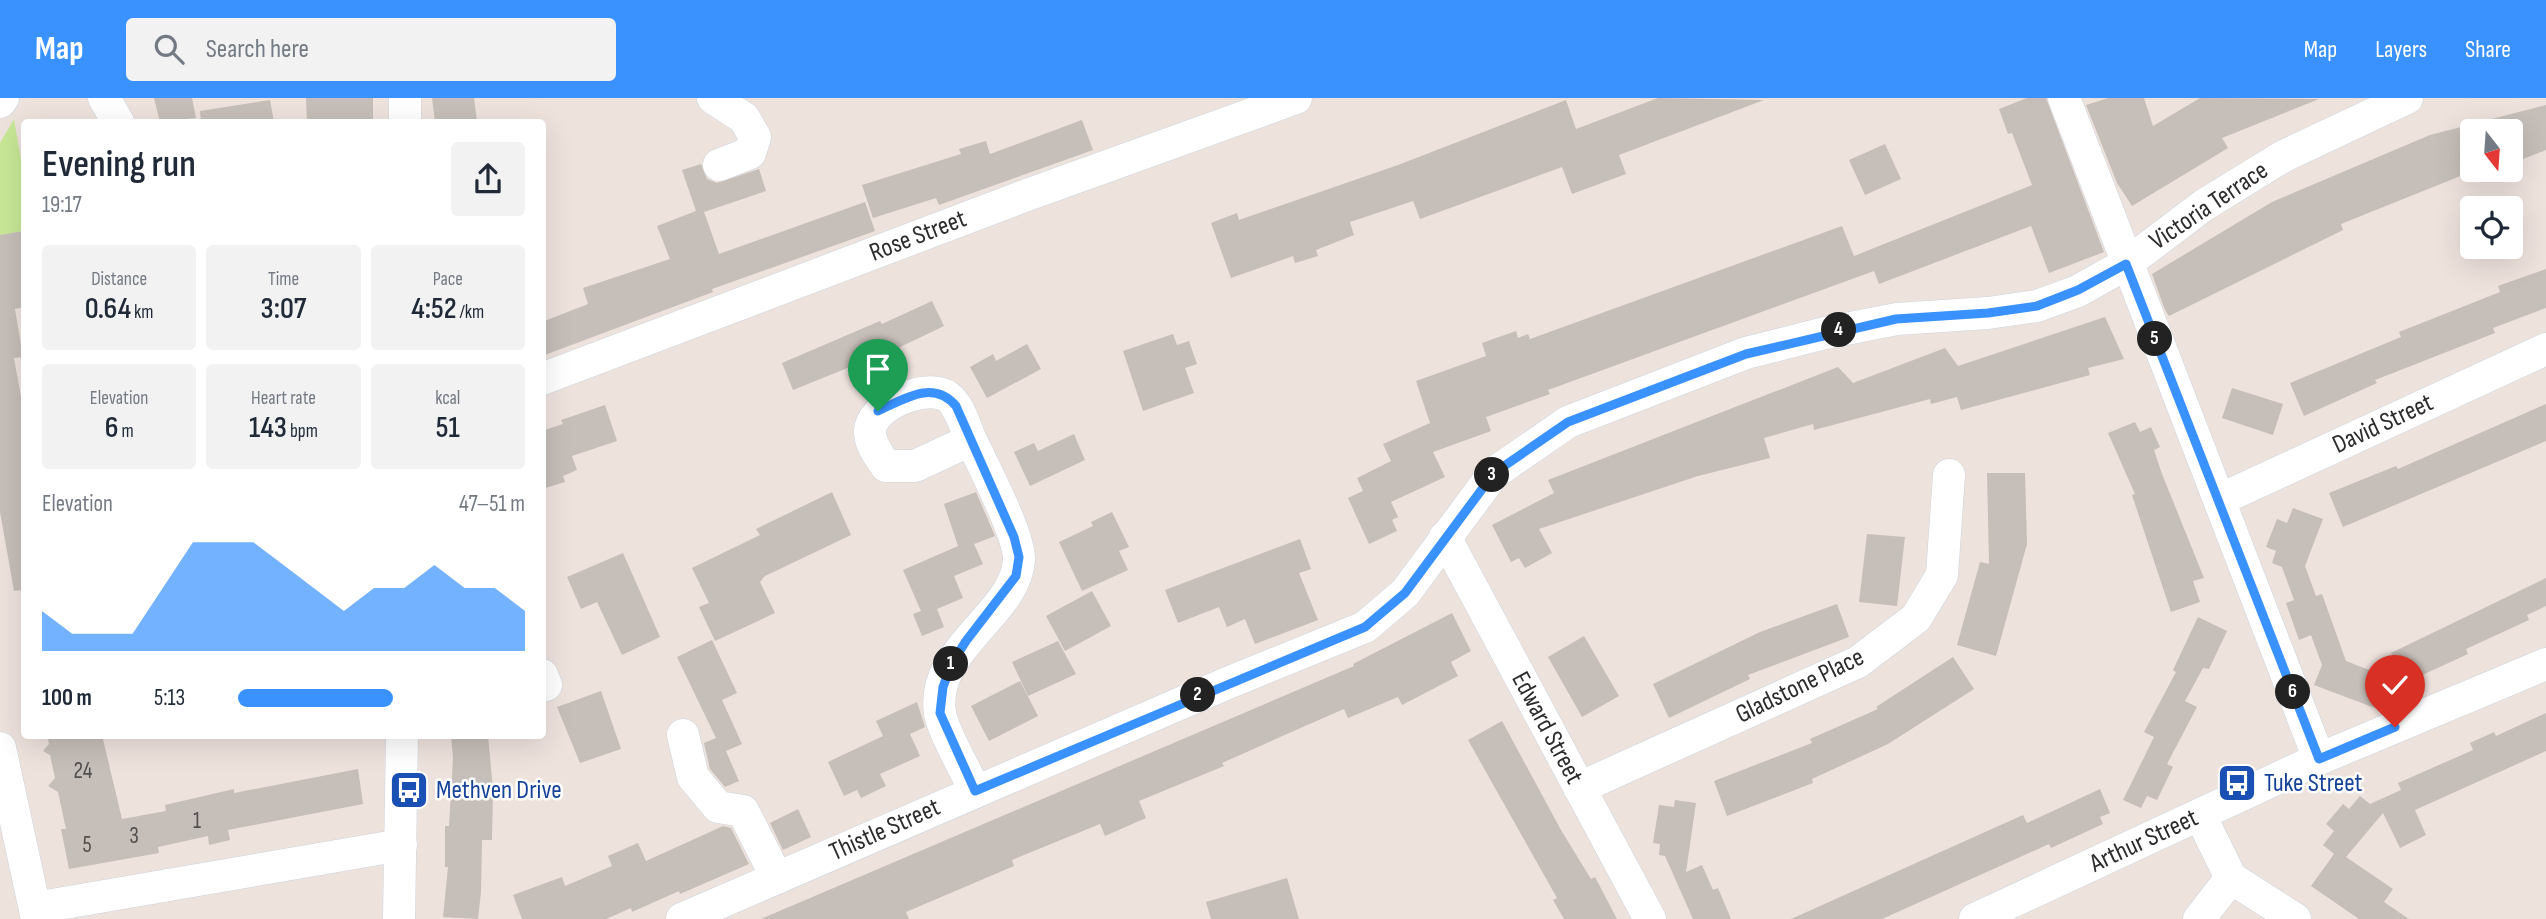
<!DOCTYPE html>
<meta charset="utf-8">
<style>
:root{--surface:#fff;--page:#f2f2f3;--text:#1f2937;--muted:#747a83;--accent:#3992ff}
body{margin:0;font-family:"Sofia Sans Condensed",sans-serif;background:var(--page);color:var(--text);height:100vh;display:flex;flex-direction:column;font-size:26px;white-space:nowrap}
*{box-sizing:border-box;margin:0}
p{font-size:23px;color:var(--muted)}
.icon{flex:none;width:38px;height:38px;fill:none;stroke:currentColor;stroke-width:2;stroke-linecap:round;stroke-linejoin:round}
.map{position:relative;flex:1;overflow:hidden}
.drawer{position:absolute;left:21px;top:21px;width:525px;height:620px;display:flex;flex-direction:column;background:var(--surface);border-radius:7px;box-shadow:0 7px 28px #0002}
.drawer>*{flex:none}
.needle{width:46px;rotate:163deg}
.buttons{position:absolute;left:2460px;top:21px;display:grid;gap:14px}
.buttons a{display:grid;place-items:center;width:63px;height:63px;border-radius:7px;background:var(--surface);box-shadow:0 7px 28px #0002;font-size:35px}
.pin{position:absolute;display:grid;place-items:center;width:60px;height:60px;color:#fff;margin:-72px -30px;border-radius:50% 50% 50% 0;rotate:-45deg;box-shadow:0 0 7px #0007}
.pin .icon{rotate:45deg}
.km{position:absolute;width:35px;height:35px;margin:-18px;border-radius:50%;background:#222;color:#fff;font-size:19px;line-height:35px;text-align:center}
.round{display:grid;place-items:center;flex:none;width:74px;height:74px;border-radius:7px;background:var(--page)}
.summary{display:flex;align-items:center;justify-content:space-between;height:119px;padding:0 21px}
h1{font-size:38px;font-weight:600;line-height:52px}
.stats{display:grid;grid-template-columns:repeat(3,1fr);gap:10px;height:119px;padding:7px 21px}
.stats div{display:grid;align-content:center;border-radius:7px;background:var(--page);text-align:center}
.stats b{font-size:30px;font-weight:600}
.stats small{font-size:19px;font-weight:400}
.stats p{font-size:19px}
.chart{height:196px;padding:14px 21px}
.chart p{display:flex;justify-content:space-between}
.chart svg{width:100%;height:126px;margin-top:7px;fill:var(--accent);opacity:.7}
ul{padding:0 21px;list-style:none;font-size:23px}
li{display:grid;grid-template-columns:112px 84px 1fr;align-items:center;height:52px}
li i{height:18px;border-radius:9px;background:var(--accent)}
header{display:flex;align-items:center;gap:42px;box-sizing:border-box;height:98px;padding:0 35px;background:var(--accent);color:#fff}
header strong{font-size:33px}
nav{display:flex;gap:38px;margin-inline-start:auto;font-size:24px}
.search{width:490px;height:63px;background:var(--page);display:flex;align-items:center;gap:18px;box-sizing:border-box;padding:0 24px;border-radius:7px;color:var(--muted);font-size:26px}
.map>svg:first-child{display:block}
</style>
<header>
<strong>Map</strong>
<div class="search"><svg class="icon" aria-label="search" viewBox="0 0 24 24"><circle cx="10" cy="10" r="6"/><path d="M15 15l6 6"/></svg>Search here</div>
<nav><a>Map</a><a>Layers</a><a>Share</a></nav>
</header>
<div class="map">
<svg width="2546" height="821" viewBox="0 0 2546 821">
<rect width="100%" height="100%" fill="#eee2dd"/>
<path fill="#c8e896" d="M14 21 24 79V133L0 137V45Z"/>
<g fill="#c6beb8">
<path d="M154 0H192L196 20 160 24Z"/>
<path d="M306 0H373V24H307Z"/>
<path d="M432 0H474L477 24H435Z"/>
<path d="M1658 0 1764 2 1619 57 1626 76 1572 96 1562 69 1420 121 1413 103 1350 124 1354 137 1316 152 1318 158 1295 165 1293 158 1231 180 1211 125 1237 115 1239 122 1398 67 1566 2 1576 31Z"/>
<path d="M2027 0H2046L2104 154 2049 175 2031 128 1879 186 1874 173 1548 292 1550 296 1486 319 1491 333 1433 354 1445 379 1391 404 1398 419 1392 422 1397 433 1369 446 1348 400 1363 393 1357 380 1391 363 1383 346 1430 325 1416 283 1486 258 1482 245 1516 233 1518 240 1528 236 1530 241 1842 128 1854 158 2032 87 2012 35 2008 36 1999 11Z"/>
<path d="M2108 0H2144L2153 28 2200 0 2319 1 2222 40 2228 50 2132 108 2117 85 2086 7Z"/>
<path d="M270 2 274 24H201L200 13Z"/>
<path d="M2546 7V52L2511 66V33H2473V73L2341 126 2343 132 2169 218 2165 212 2152 176 2272 104 2430 37Z"/>
<path d="M1082 22 1093 52 939 107 936 100 873 120 862 87 961 56 959 51 986 43 990 56Z"/>
<path d="M1885 46 1901 81 1865 97 1849 62Z"/>
<path d="M701 66 707 81 717 85 759 71 766 93 704 114 719 156 865 104 875 133 712 191 713 194 542 258V224L588 206 583 190 670 161 657 128 696 113 682 72Z"/>
<path d="M24 133V209L15 211 23 259 14 260 21 299 24 298V492L14 493 0 414V137Z"/>
<path d="M2546 171V210L2493 230 2495 235 2375 282 2377 285 2304 318 2290 285 2401 239 2399 234 2500 194 2498 188Z"/>
<path d="M932 203 944 228 852 272 850 269 793 292 782 265 880 223 882 226Z"/>
<path d="M2105 219 2124 261 2088 270 2090 277 1961 312 1957 299 1931 306 1930 301 1814 332 1813 326 1764 340 1770 360 1698 378 1539 431 1552 455 1525 470 1519 460 1511 464 1492 427 1554 395 1548 382 1838 269 1853 285 1945 250 1958 268Z"/>
<path d="M1173 236 1177 247 1189 243 1197 266 1185 270 1194 295 1143 313 1123 253Z"/>
<path d="M1027 246 1041 271 987 300 970 269 993 256 996 263Z"/>
<path d="M2232 290 2283 306 2273 337 2222 320Z"/>
<path d="M2546 306V343L2343 429 2329 395 2396 368 2398 371Z"/>
<path d="M605 307 617 343 572 358 577 372 563 378 565 384 542 391V330L545 332 563 326 561 322Z"/>
<path d="M2135 324 2140 334 2151 329 2160 349 2154 352 2162 376 2204 480 2193 483 2200 504 2171 514 2132 397 2135 396 2108 335Z"/>
<path d="M1074 336 1085 362 1030 388 1014 354 1034 345 1038 353Z"/>
<path d="M1987 375H2025L2027 446 1996 558 1957 547 1980 464 1989 466Z"/>
<path d="M832 394 851 437 765 478 760 484 775 515 715 543 699 509 709 505 692 470 760 437 756 431Z"/>
<path d="M976 394 995 438 974 446 983 466 954 478 963 500 937 511 944 529 922 538 913 516 921 513 903 472 958 448 944 406Z"/>
<path d="M2293 410 2323 421 2305 468 2316 498 2322 496 2346 563 2387 579 2375 610 2314 587 2322 567 2311 537 2299 542 2286 505 2294 502 2282 469 2272 465 2276 453 2266 449 2277 421 2287 425Z"/>
<path d="M1112 414 1129 449 1119 453 1128 472 1082 493 1059 444 1093 428 1091 424Z"/>
<path d="M1867 436 1905 439 1897 508 1859 504Z"/>
<path d="M1300 441 1311 471 1299 475 1318 522 1255 546 1245 521 1227 529 1219 509 1178 525 1165 492Z"/>
<path d="M623 455 660 539 622 557 597 504 581 511 567 479Z"/>
<path d="M2546 480V508L2527 517 2529 522 2466 551 2468 556 2405 585 2391 555Z"/>
<path d="M1092 493 1111 528 1065 553 1046 518Z"/>
<path d="M1837 506 1849 539 1748 577 1750 581 1669 620 1653 586 1760 534Z"/>
<path d="M1452 515 1471 553 1451 564 1458 578 1402 607 1398 599 1348 620 1344 611 1305 628 1222 665 1224 668 1139 703 1146 720 1105 738 1100 726 1012 762 1014 768 906 814 909 821H761L1354 568 1353 566Z"/>
<path d="M2198 519 2227 533 2209 571 2203 570 2185 603 2197 609 2167 666 2173 669 2157 702 2147 698 2141 710 2123 702 2154 639 2144 634 2176 574 2173 572Z"/>
<path d="M1584 538 1619 598 1582 619 1548 559Z"/>
<path d="M712 542 737 595 722 602 742 646 726 653 739 683 725 689 710 671 704 645 716 640 677 559Z"/>
<path d="M1058 543 1076 576 1028 598 1012 564Z"/>
<path d="M1953 559 1974 591 1888 646 1812 681 1813 685 1727 718 1714 683 1812 645 1810 641 1878 611 1876 609Z"/>
<path d="M1020 583 1038 618 989 643 971 608Z"/>
<path d="M601 593 621 651 580 665 557 609Z"/>
<path d="M917 604 925 629 910 636 920 658 880 676 886 688 861 700 857 692 844 698 828 664 883 638 876 623Z"/>
<path d="M2546 615V653L2415 712 2426 737 2400 750 2383 715 2346 759 2393 791 2384 804 2409 821H2359L2311 788 2334 756 2323 747 2334 733 2326 726 2343 706 2349 711 2360 698 2370 706 2401 692 2398 685 2473 652 2470 645 2494 634 2496 638Z"/>
<path d="M1502 623 1561 732 1591 781 1595 779 1617 821H1564L1553 802 1557 800 1468 642Z"/>
<path d="M47 637H102L122 721 166 713 165 707 234 691V695L358 671 363 706 228 732 230 742 209 747 208 738 158 749 159 755 69 771 61 731H66L58 694 48 688 55 680 50 657 43 653 49 646Z"/>
<path d="M451 637H488L493 692 492 742H482L481 794 478 821 443 819 448 769H445V728H449L453 660Z"/>
<path d="M2100 691 2110 715 2100 719 2103 726 2051 750 2049 746 1882 821H1791L2023 717 2027 725Z"/>
<path d="M1675 702 1696 705 1686 774 1702 767 1713 792 1718 790 1731 821H1693L1665 758 1659 757 1660 746 1653 745 1659 707 1674 709Z"/>
<path d="M798 711 811 739 783 752 770 725Z"/>
<path d="M723 728 731 730 749 766 680 796 679 793 632 814 631 810 606 821H522L513 797 562 779 565 788 612 768 608 758 638 745 646 763Z"/>
<path d="M1287 780 1299 821H1211L1206 804Z"/>
</g>
<g fill="none" stroke-linecap="round" stroke-linejoin="round">
<g stroke="#cbd4de" stroke-width="33">
<g id="minor">
<path d="M104 0 118 24"/>
<path d="M405 0V24"/>
<path d="M713 0 744 20 755 39 750 55 719 67"/>
<path d="M2064 0 2319 661"/>
<path d="M0 4 3 0"/>
<path d="M542 281 1027 97 1296 0"/>
<path d="M971 342C965 329 960 308 948 299 927 284 869 308 870 334 870 346 879 358 886 368H915L971 342C983 368 1019 435 1019 461 1017 516 930 550 940 615 943 634 966 673 975 693"/>
<path d="M2219 402 2546 251"/>
<path d="M1445 439 1650 821"/>
<path d="M542 577 546 587"/>
<path d="M683 637 693 679 718 709 743 713 777 780"/>
<path d="M0 650 37 821"/>
<path d="M1579 690 1858 564 1916 520 1942 477 1949 377"/>
<path d="M2231 780 2295 821"/>
<path d="M35 810 401 747"/>
<path d="M399 821 402 637"/>
<path d="M682 821 1230 584 1365 529 1405 495 1494 375 1568 324 1746 255 1825 235 1897 221 1988 215 2037 208 2078 193 2126 166 2204 107 2284 58 2407 0"/>
<path d="M1975 821 2319 661 2546 566"/>
<path d="M2199 821 2231 780 2200 717"/>
</g>
</g>
<use href="#minor" stroke="#fff" stroke-width="32"/>
</g>
<g fill="none" stroke-linecap="round" stroke-linejoin="round">
<g stroke="#fff" stroke-width="14">
<path id="route" d="M878 313C904 301 933 281 956 308L1014 439 1019 459 1016 478 966 543 952 565 943 589 940 615 975 693 1365 529 1405 495 1494 375 1568 324 1746 256 1896 221 1988 215 2037 208 2078 192 2126 166 2319 661 2395 629"/>
</g>
<use href="#route" stroke="#3992ff" stroke-width="9"/>
</g>
<defs>
<g id="bus-square" transform="scale(2.0125)"><rect x="-9" y="-9" width="18" height="18" rx="4" fill="#1a4fb4" stroke="#fff"/><path d="M-5-6H5V4H4V6H2V4H-2V6H-4V4H-5ZM-3.5-4V0h7V-4ZM-3.5 1.2v1.5H-2V1.2ZM2 1.2v1.5H3.5V1.2Z" fill="#fff"/></g>
</defs>
<g fill-rule="evenodd">
<use href="#bus-square" x="2237" y="685"/>
<use href="#bus-square" x="409" y="692"/>
</g>
<g text-anchor="middle" dominant-baseline="central" stroke-width="5" stroke-linejoin="round" paint-order="stroke">
<g font-size="23" fill="#52504f">
<text x="83" y="673">24</text>
<text x="197" y="723">1</text>
<text x="134" y="738">3</text>
<text x="87" y="747">5</text>
</g>
<g font-size="26" fill="#2c2c2c" stroke="#fff">
<text transform="translate(2209 108) rotate(-34)">Victoria Terrace</text>
<text transform="translate(918 138) rotate(-21)">Rose Street</text>
<text transform="translate(2383 326) rotate(-25)">David Street</text>
<text transform="translate(1800 588) rotate(-26)">Gladstone Place</text>
<text transform="translate(1547 630) rotate(62)">Edward Street</text>
<text transform="translate(885 732) rotate(-24)">Thistle Street</text>
<text transform="translate(2144 743) rotate(-25)">Arthur Street</text>
</g>
<g font-size="26" fill="#164399" stroke="#fff" text-anchor="start">
<text x="2264" y="685">Tuke Street</text>
<text x="436" y="692">Methven Drive</text>
</g>
</g>
</svg>
<div class="buttons">
<a><svg class="needle" viewBox="-14 -14 28 28"><path d="M0-13l5 13h-10z" fill="#e53935"/><path d="M0 13l5-13h-10z" fill="#747a83"/></svg></a>
<a><svg class="icon" aria-label="locate" viewBox="0 0 24 24"><circle cx="12" cy="12" r="6"/><path d="M12 2v4M12 18v4M2 12h4M18 12h4"/></svg></a>
</div>
<div class="pin" style="left:878px;top:313px;background:#1e9e55"><svg class="icon" aria-label="arrive" viewBox="0 0 24 24"><path d="M6 21V4h12l-3 4 3 4H6"/></svg></div>
<div class="pin" style="left:2395px;top:629px;background:#d93025"><svg class="icon" aria-label="check" viewBox="0 0 24 24"><path d="M5 12l5 5 9-10"/></svg></div>
<b class="km" style="left:951px;top:566px">1</b>
<b class="km" style="left:1198px;top:597px">2</b>
<b class="km" style="left:1492px;top:377px">3</b>
<b class="km" style="left:1839px;top:232px">4</b>
<b class="km" style="left:2155px;top:241px">5</b>
<b class="km" style="left:2293px;top:594px">6</b>
<section class="drawer">
<div class="summary"><div><h1>Evening run</h1><p>19:17</p></div><a class="round"><svg class="icon" aria-label="share" viewBox="0 0 24 24"><path d="M12 15V3M7 8l5-5 5 5M5 13v7h14v-7"/></svg></a></div>
<div class="stats">
<div><p>Distance</p><b>0.64<small> km</small></b></div>
<div><p>Time</p><b>3:07</b></div>
<div><p>Pace</p><b>4:52<small> /km</small></b></div>
</div>
<div class="stats">
<div><p>Elevation</p><b>6<small> m</small></b></div>
<div><p>Heart rate</p><b>143<small> bpm</small></b></div>
<div><p>kcal</p><b>51</b></div>
</div>
<div class="chart"><p><span>Elevation</span>47–51 m</p>
<svg viewBox="0 0 160 44" preserveAspectRatio="none"><path d="M0 44V30L10 38L20 38L30 38L40 22L50 6L60 6L70 6L80 14L90 22L100 30L110 22L120 22L130 14L140 22L150 22L160 30V44z"/></svg>
</div>
<ul>
<li><b>100 m</b>5:13<i style="width:54%"></i></li>
</ul>
</section>
</div>
